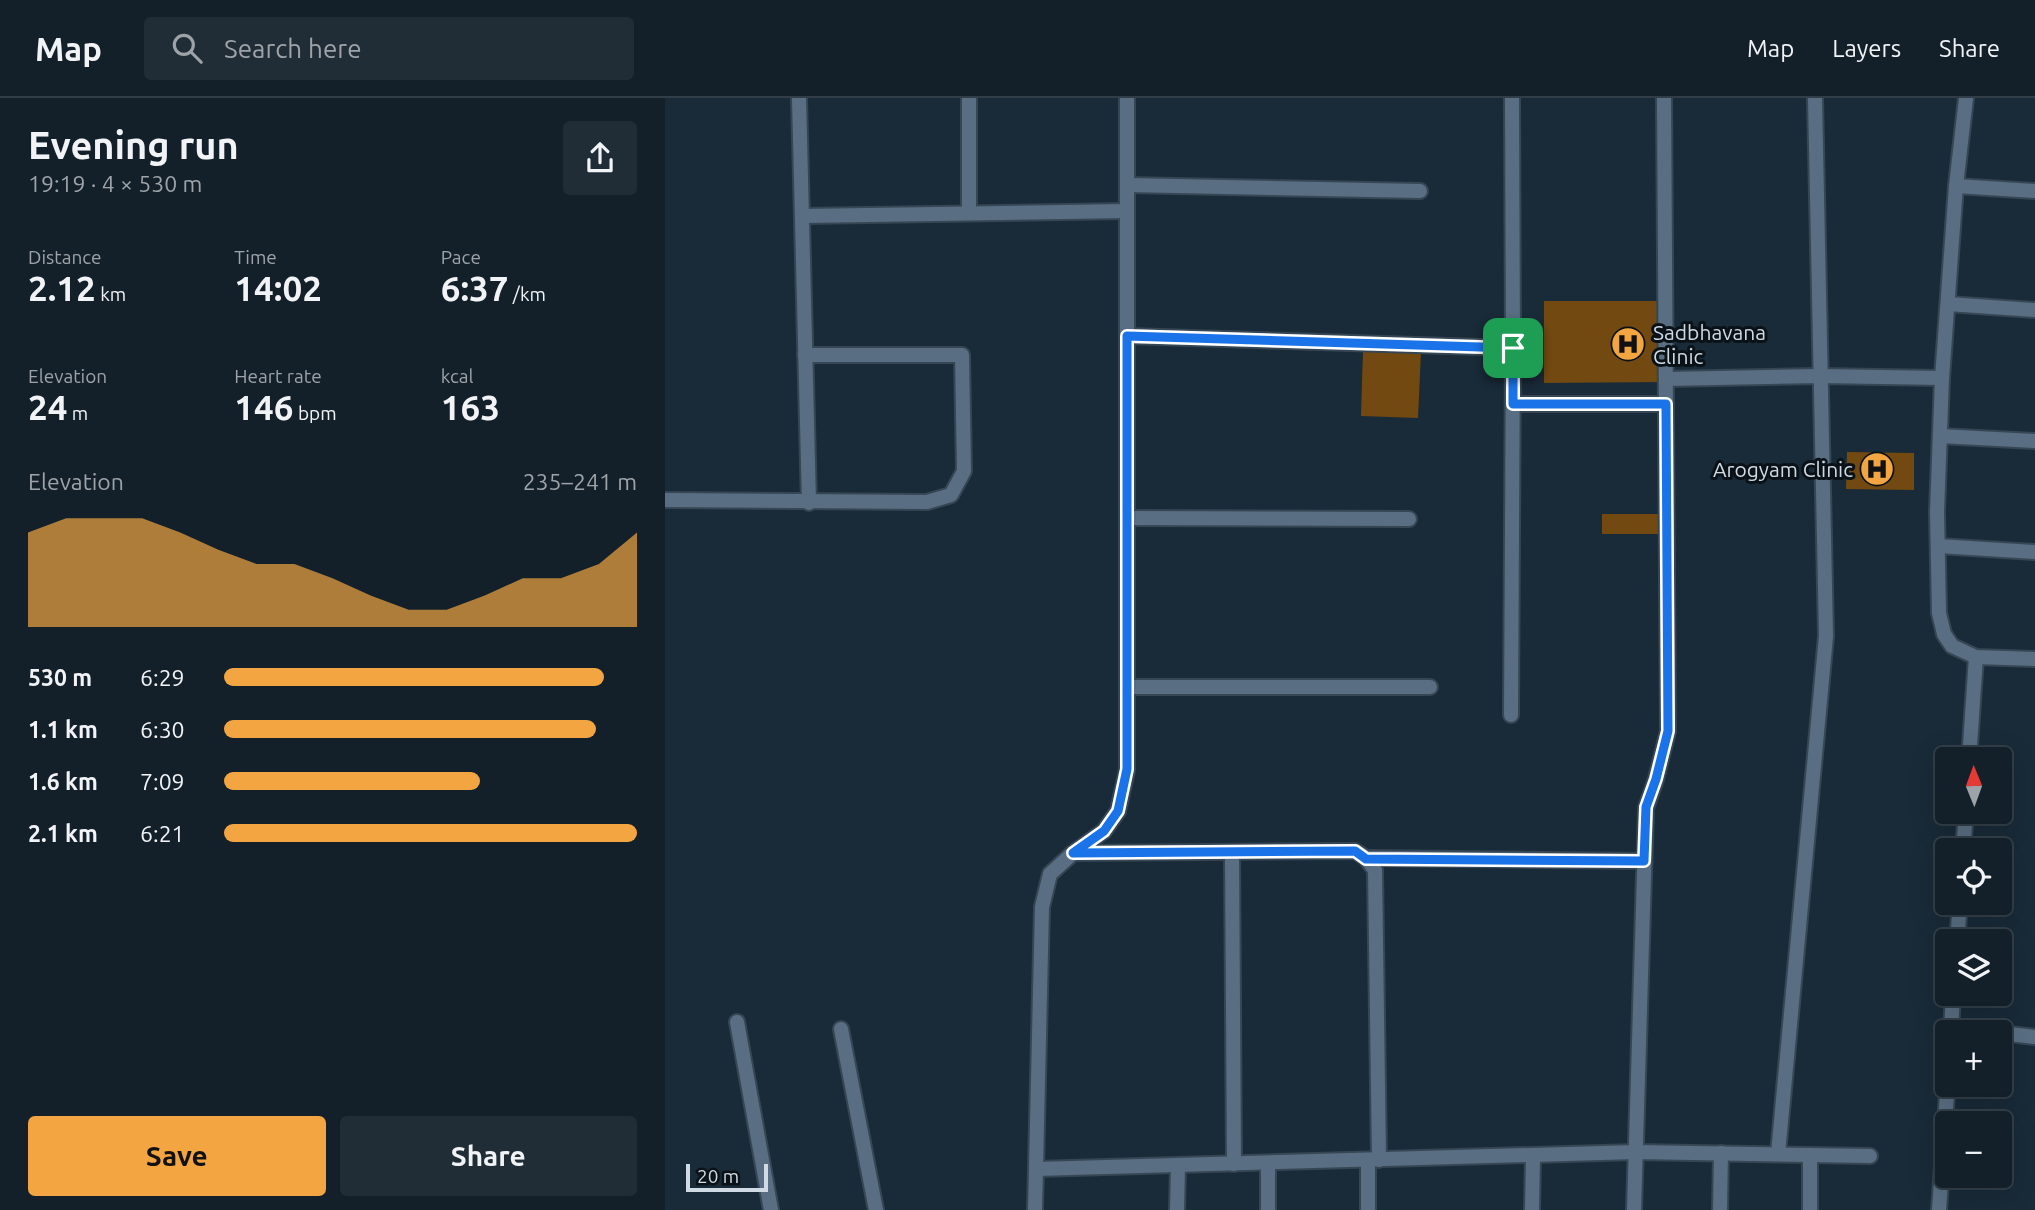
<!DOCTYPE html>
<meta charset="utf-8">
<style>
:root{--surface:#13202a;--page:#202d36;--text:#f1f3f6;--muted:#9da3a8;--line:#323e47;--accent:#f2a541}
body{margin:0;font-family:Ubuntu,sans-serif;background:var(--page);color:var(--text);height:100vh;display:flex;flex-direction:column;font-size:26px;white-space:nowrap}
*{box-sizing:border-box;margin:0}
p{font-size:23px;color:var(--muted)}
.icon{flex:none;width:38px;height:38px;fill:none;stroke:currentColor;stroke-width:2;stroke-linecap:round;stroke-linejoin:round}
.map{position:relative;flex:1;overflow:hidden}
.side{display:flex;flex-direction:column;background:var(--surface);width:665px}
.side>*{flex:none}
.needle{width:46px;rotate:359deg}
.buttons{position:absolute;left:1270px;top:649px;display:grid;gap:14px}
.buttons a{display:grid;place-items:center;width:77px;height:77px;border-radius:7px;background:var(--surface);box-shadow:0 7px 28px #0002,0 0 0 2px var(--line);font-size:35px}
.scale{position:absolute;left:21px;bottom:18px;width:82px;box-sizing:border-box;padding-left:7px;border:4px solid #cfdae4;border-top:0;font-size:19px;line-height:24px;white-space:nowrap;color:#cfdae4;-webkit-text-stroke:5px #0a1218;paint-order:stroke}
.pin{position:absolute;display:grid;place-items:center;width:60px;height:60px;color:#fff;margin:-30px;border-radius:14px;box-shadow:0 4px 10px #0006}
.round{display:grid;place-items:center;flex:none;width:74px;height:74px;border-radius:7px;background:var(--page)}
.overview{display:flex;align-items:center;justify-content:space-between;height:119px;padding:0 28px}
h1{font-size:38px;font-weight:700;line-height:52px}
.stats{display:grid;grid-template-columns:repeat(3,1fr);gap:10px;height:119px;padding:7px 28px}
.stats div{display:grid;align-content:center}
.stats b{font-size:35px;font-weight:700}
.stats small{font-size:19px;font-weight:400}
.stats p{font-size:19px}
.chart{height:196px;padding:14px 28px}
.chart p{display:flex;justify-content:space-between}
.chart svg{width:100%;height:126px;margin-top:7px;fill:var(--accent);opacity:.7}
.button{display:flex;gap:14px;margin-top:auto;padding:14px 28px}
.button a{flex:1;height:80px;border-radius:7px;background:var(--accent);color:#111;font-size:28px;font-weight:700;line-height:80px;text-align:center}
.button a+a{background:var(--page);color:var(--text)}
ul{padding:0 28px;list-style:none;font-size:23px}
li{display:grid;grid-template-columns:112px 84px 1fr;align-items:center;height:52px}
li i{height:18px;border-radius:9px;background:var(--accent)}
header{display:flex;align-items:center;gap:42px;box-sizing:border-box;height:98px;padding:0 35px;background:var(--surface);border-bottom:2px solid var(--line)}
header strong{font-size:33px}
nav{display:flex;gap:38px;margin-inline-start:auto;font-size:24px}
.search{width:490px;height:63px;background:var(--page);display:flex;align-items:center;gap:18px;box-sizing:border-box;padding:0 24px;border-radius:7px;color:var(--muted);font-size:26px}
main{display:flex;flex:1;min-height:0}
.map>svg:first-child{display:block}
</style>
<header>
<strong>Map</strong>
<div class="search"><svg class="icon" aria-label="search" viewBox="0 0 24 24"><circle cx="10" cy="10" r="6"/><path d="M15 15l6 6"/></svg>Search here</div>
<nav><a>Map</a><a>Layers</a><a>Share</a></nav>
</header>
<main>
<section class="side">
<div class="overview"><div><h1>Evening run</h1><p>19:19 · 4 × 530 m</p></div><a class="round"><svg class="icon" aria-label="share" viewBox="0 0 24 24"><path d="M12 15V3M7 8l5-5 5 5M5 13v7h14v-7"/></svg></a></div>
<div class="stats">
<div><p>Distance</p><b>2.12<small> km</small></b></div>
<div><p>Time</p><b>14:02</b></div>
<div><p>Pace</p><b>6:37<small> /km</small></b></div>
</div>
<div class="stats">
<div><p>Elevation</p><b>24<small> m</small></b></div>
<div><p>Heart rate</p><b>146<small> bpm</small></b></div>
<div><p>kcal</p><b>163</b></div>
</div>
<div class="chart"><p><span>Elevation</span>235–241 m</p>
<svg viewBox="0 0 160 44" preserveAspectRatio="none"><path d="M0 44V11L10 6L20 6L30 6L40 11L50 17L60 22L70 22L80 27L90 33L100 38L110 38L120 33L130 27L140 27L150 22L160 11V44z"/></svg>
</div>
<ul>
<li><b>530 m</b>6:29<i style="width:92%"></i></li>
<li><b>1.1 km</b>6:30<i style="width:90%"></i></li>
<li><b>1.6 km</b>7:09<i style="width:62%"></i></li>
<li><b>2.1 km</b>6:21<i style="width:100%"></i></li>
</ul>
<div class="button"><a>Save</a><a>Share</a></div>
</section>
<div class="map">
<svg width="1370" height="1112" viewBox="0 0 1370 1112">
<rect width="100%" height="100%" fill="#192a38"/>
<g fill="#724911">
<path d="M879 203H999V284L879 285Z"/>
<path d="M698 252 756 253 753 320 696 318Z"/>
<path d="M1182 354 1249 355V392L1181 391Z"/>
<rect x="937" y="416" width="60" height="20"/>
</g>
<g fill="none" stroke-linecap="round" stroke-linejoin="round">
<g stroke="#364654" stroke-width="18">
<g id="street">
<path d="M134 0 144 405"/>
<path d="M304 0V114"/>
<path d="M1301 0 1291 88 1277 280 1272 414 1274 515 1279 536 1287 548 1311 559 1370 561"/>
<path d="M462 87 755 93"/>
<path d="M1291 88 1370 93"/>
<path d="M137 118 462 113"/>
<path d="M1283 206 1370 212"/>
<path d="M462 238 848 250"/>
<path d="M1001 281 1155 278 1277 280"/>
<path d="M848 306H1001"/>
<path d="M1275 338 1370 343"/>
<path d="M0 402 262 404 286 397 299 373 297 257H140"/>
<path d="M462 420 744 421"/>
<path d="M1273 448 1370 454"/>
<path d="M462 589H765"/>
<path d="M846 617 848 250 847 0"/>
<path d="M1304 662 1311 559"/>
<path d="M1298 752 1301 714"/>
<path d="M567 754 569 1066"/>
<path d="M408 755 690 753 701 760 710 772 714 1062"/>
<path d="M701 760 979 763"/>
<path d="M1292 844 1295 805"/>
<path d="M72 924 106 1112"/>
<path d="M1286 930 1329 934"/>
<path d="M176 931 211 1112"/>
<path d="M1286 934 1288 896"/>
<path d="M1335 935 1370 939"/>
<path d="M1113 1056 1161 538 1150 0"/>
<path d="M1145 1057V1112"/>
<path d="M371 1071 971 1054 1205 1058"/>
<path d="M370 1112 377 809 385 776 408 755 439 733 453 713 462 672V0"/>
<path d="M512 1112 513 1067"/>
<path d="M603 1112V1065"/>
<path d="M703 1112V1062"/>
<path d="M867 1112 868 1057"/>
<path d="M969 1112 981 710 991 681 1003 633 999 0"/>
<path d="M1055 1112 1056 1055"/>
<path d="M1274 1112 1283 981"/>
</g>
</g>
<use href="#street" stroke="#596e82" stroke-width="14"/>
</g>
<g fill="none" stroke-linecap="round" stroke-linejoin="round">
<g stroke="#fff" stroke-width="14">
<path id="route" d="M462 238 848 250V306H1001L1003 633 991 681 981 709 979 763 701 761 690 753 408 755 439 733 453 713 462 671Z"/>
</g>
<use href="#route" stroke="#1a73e8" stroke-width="9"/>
</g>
<defs>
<g id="hospital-disc" transform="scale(1.75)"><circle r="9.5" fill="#f2a541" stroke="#0a1218"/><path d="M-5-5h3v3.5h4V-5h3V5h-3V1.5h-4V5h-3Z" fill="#111"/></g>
</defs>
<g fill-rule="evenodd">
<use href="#hospital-disc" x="963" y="246"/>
<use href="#hospital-disc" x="1212" y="371"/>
</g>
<g text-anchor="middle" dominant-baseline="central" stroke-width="6" stroke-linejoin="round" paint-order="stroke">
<g font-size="21" fill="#cfdae4" stroke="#0a1218" text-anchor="start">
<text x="988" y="234">Sadbhavana<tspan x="988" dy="24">Clinic</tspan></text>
<text x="1188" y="371" text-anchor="end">Arogyam Clinic</text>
</g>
</g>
</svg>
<div class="buttons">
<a><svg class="needle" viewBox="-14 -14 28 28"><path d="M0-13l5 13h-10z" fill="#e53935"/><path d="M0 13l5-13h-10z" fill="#9da3a8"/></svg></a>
<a><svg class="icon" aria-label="locate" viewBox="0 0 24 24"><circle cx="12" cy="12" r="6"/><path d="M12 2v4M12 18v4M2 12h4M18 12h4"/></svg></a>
<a><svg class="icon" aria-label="layers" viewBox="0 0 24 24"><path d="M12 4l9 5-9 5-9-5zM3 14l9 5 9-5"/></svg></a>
<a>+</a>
<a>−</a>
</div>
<div class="scale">20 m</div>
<div class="pin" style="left:848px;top:250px;background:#1e9e55"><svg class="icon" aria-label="arrive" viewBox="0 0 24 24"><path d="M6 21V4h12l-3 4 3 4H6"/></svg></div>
</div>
</main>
